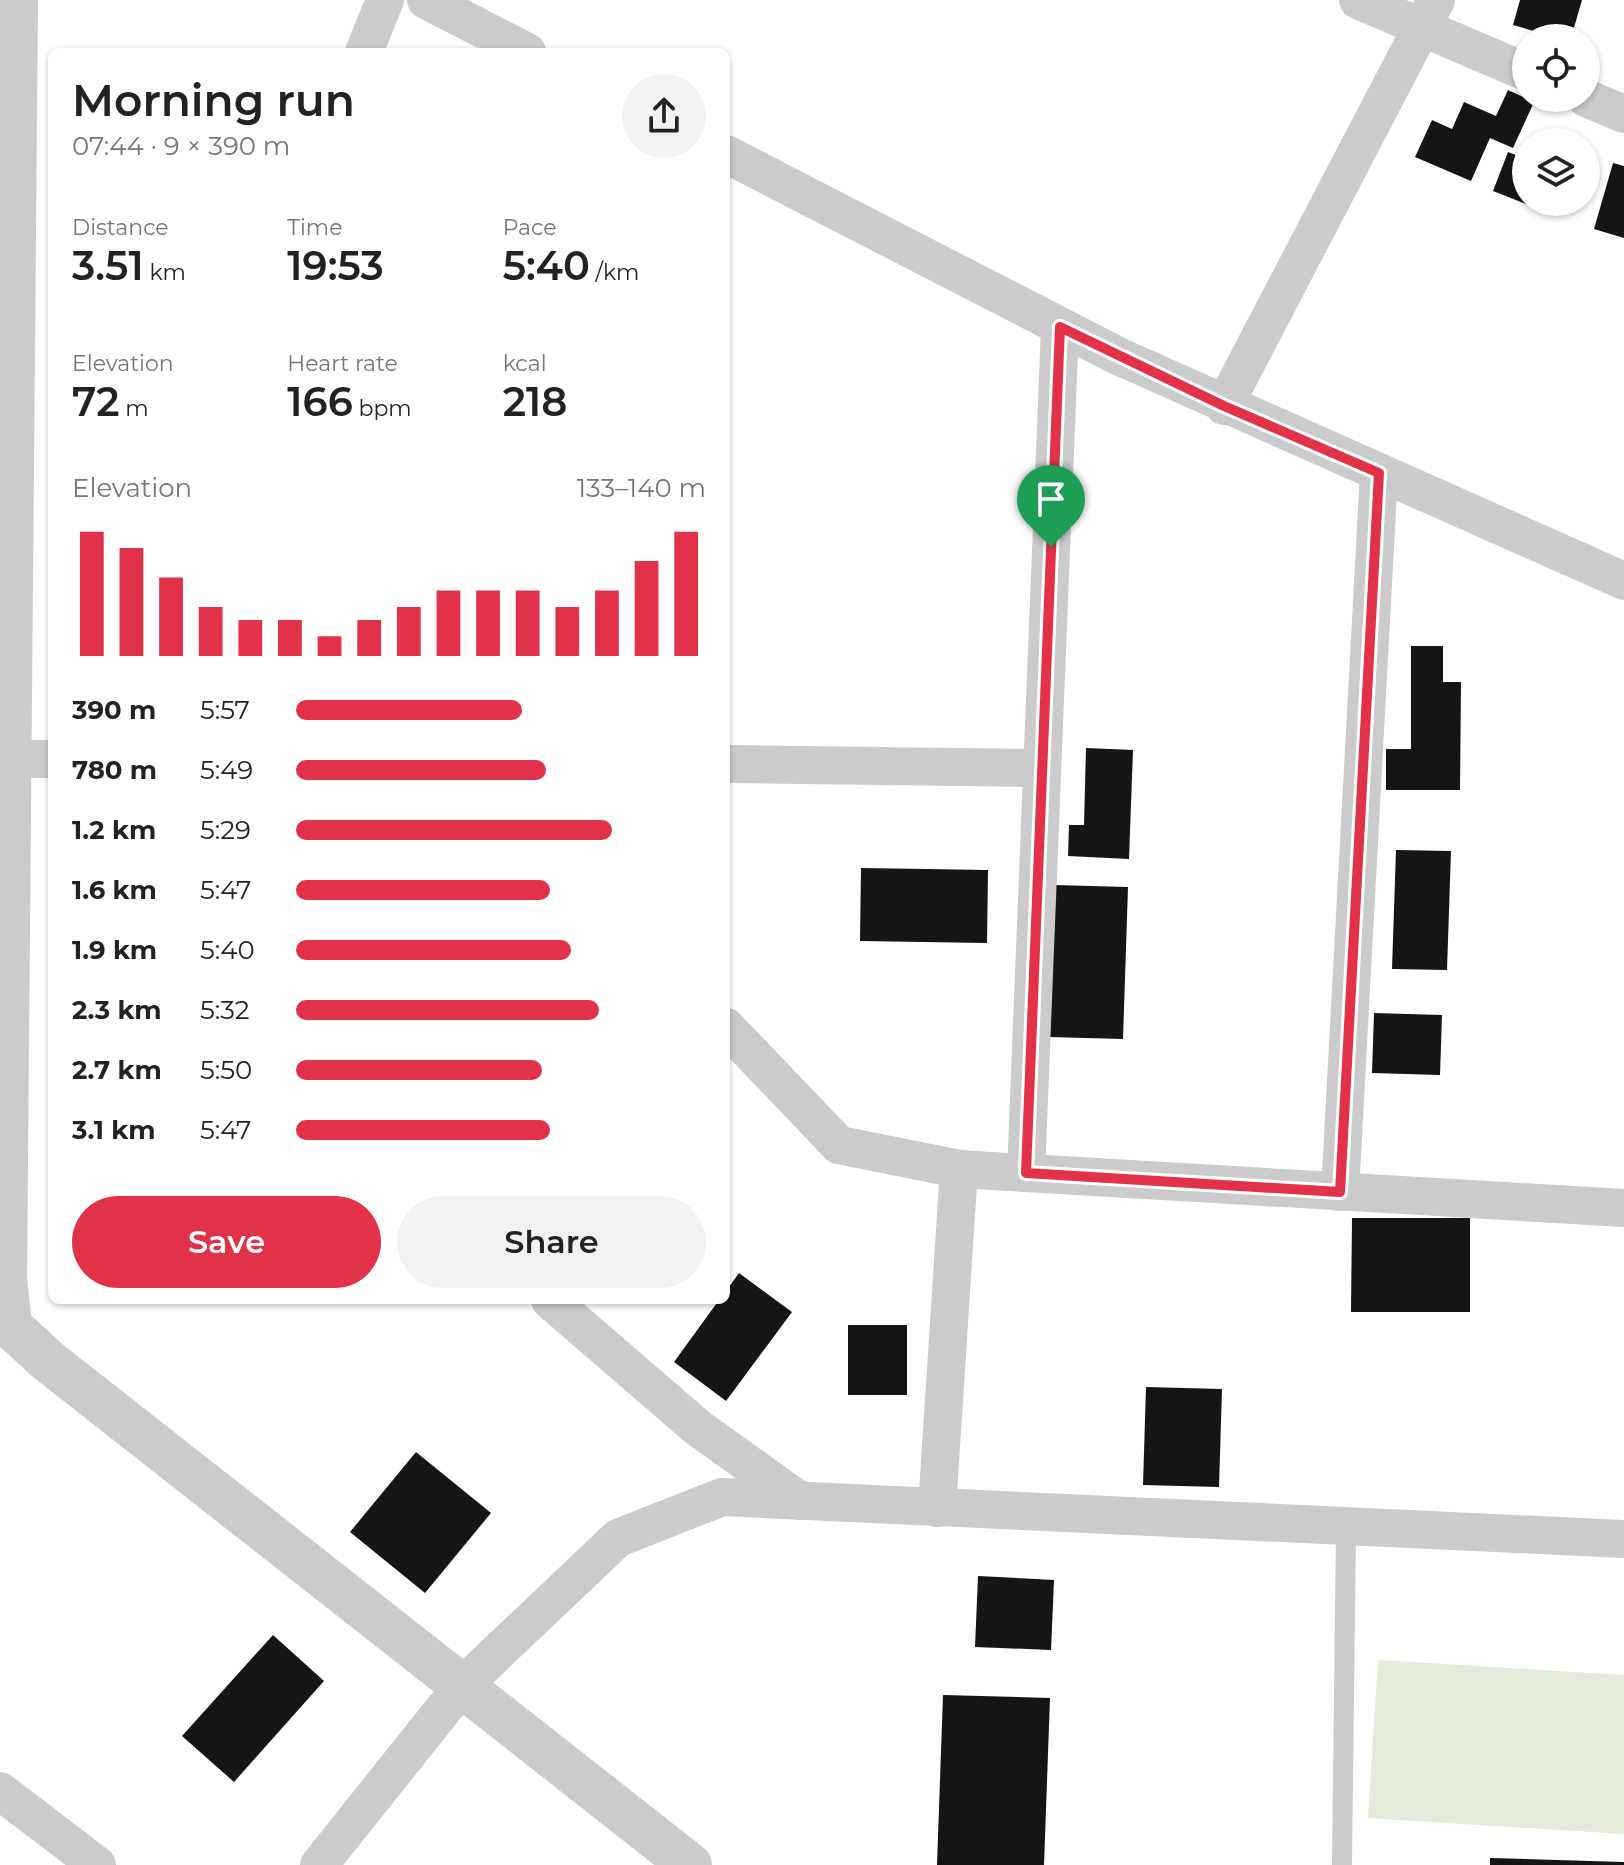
<!DOCTYPE html>
<meta charset="utf-8">
<style>
:root{--surface:#fff;--page:#f2f2f2;--text:#222;--muted:#767676;--accent:#e2324a}
body{margin:0;font-family:Montserrat,sans-serif;background:var(--page);color:var(--text);height:100vh;display:flex;flex-direction:column;font-size:30px;white-space:nowrap}
*{box-sizing:border-box;margin:0}
p{font-size:26px;color:var(--muted)}
.icon{flex:none;width:44px;height:44px;fill:none;stroke:currentColor;stroke-width:2;stroke-linecap:round;stroke-linejoin:round}
.map{position:relative;flex:1;overflow:hidden}
.sheet{position:absolute;left:48px;top:48px;width:682px;height:1256px;display:flex;flex-direction:column;background:var(--surface);border-radius:12px;box-shadow:0 2px 6px #0004}
.sheet>*{flex:none}
.tools{position:absolute;left:1512px;top:24px;display:grid;gap:16px}
.tools a{display:grid;place-items:center;width:88px;height:88px;border-radius:50%;background:var(--surface);box-shadow:0 2px 6px #0004;font-size:40px}
.pin{position:absolute;display:grid;place-items:center;width:68px;height:68px;color:#fff;margin:-82px -34px;border-radius:50% 50% 50% 0;rotate:-45deg;box-shadow:0 0 8px #0007}
.pin .icon{rotate:45deg}
.round{display:grid;place-items:center;flex:none;width:84px;height:84px;border-radius:42px;background:var(--page)}
.summary{display:flex;align-items:center;justify-content:space-between;height:136px;padding:0 24px}
h1{font-size:44px;font-weight:600;line-height:60px}
.metrics{display:grid;grid-template-columns:repeat(3,1fr);gap:12px;height:136px;padding:8px 24px}
.metrics div{display:grid;align-content:center}
.metrics b{font-size:40px;font-weight:600}
.metrics small{font-size:22px;font-weight:400}
.metrics p{font-size:22px}
.chart{height:224px;padding:16px 24px}
.chart p{display:flex;justify-content:space-between}
.chart svg{width:100%;height:144px;margin-top:8px;stroke:var(--accent);stroke-width:6}
.cta{display:flex;gap:16px;margin-top:auto;padding:16px 24px}
.cta a{flex:1;height:92px;border-radius:48px;background:var(--accent);color:#fff;font-size:32px;font-weight:600;line-height:92px;text-align:center}
.cta a+a{background:var(--page);color:var(--text)}
ul{padding:0 24px;list-style:none;font-size:26px}
li{display:grid;grid-template-columns:128px 96px 1fr;align-items:center;height:60px}
li i{height:20px;border-radius:10px;background:var(--accent)}
.map>svg:first-child{display:block}
</style>
<div class="map">
<svg width="1624" height="1865" viewBox="0 0 1624 1865">
<rect width="100%" height="100%" fill="#fff"/>
<path fill="#e5ebdb" d="M1378 1660 1624 1675V1834L1368 1818Z"/>
<g fill="#151515">
<path d="M1520 0H1582L1571 38H1558L1513 25Z"/>
<path d="M1508 90 1534 102 1513 148 1490 138 1471 181 1415 157 1432 120 1452 129 1464 102 1496 116Z"/>
<path d="M1543 130 1574 142H1538Z"/>
<path d="M1508 152 1526 159V202H1559L1554 215 1493 191Z"/>
<path d="M1613 163 1624 166V238L1594 229Z"/>
<path d="M1411 646H1443V682H1461L1460 790H1386V749H1411Z"/>
<path d="M1086 748 1133 750 1129 859 1068 856 1069 825H1084Z"/>
<path d="M1396 850 1451 851 1447 970 1392 969Z"/>
<path d="M861 868 988 870 987 943 860 941Z"/>
<path d="M1054 885 1128 887 1123 1039 1049 1037Z"/>
<path d="M1374 1013 1442 1015 1440 1075 1372 1073Z"/>
<path d="M1352 1218H1470V1312H1351Z"/>
<path d="M739 1273 792 1312 726 1401 674 1362 719 1300H726V1291Z"/>
<rect x="848" y="1325" width="59" height="70"/>
<path d="M1146 1387 1222 1389 1219 1487 1143 1485Z"/>
<path d="M416 1452 491 1513 425 1593 350 1532Z"/>
<path d="M978 1576 1054 1580 1051 1650 975 1647Z"/>
<path d="M273 1635 324 1681 234 1782 182 1736Z"/>
<path d="M943 1695 1050 1698 1044 1865H937Z"/>
<path d="M1490 1858 1624 1862V1865H1490Z"/>
</g>
<g fill="none" stroke-linecap="round" stroke-linejoin="round">
<path stroke="#cbcbcb" stroke-width="20" d="M1342 1865 1346 1526"/>
<g stroke="#cbcbcb" stroke-width="38">
<path d="M426 0 527 52"/>
<path d="M1358 0 1526 72"/>
<path d="M364 52 385 0"/>
<path d="M1586 98 1624 114"/>
<path d="M726 154 1118 356 1624 581"/>
<path d="M1224 406 1436 0"/>
<path d="M9 759H52"/>
<path d="M726 764 1042 768"/>
<path d="M726 1027 839 1145 959 1169 1624 1208"/>
<path d="M1026 1173 1060 327"/>
<path d="M1340 1192 1379 473"/>
<path d="M550 1300 697 1427 800 1501"/>
<path d="M937 1508 959 1169"/>
<path d="M0 1791 97 1865"/>
<path d="M319 1865 462 1686 618 1538 722 1497 1624 1539"/>
</g>
<path stroke="#cbcbcb" stroke-width="44" d="M16 0 5 1278 10 1326 47 1360 690 1865"/>
</g>
<g fill="none" stroke-linecap="round" stroke-linejoin="round">
<g stroke="#fff" stroke-width="16">
<path id="route" d="M1060 327 1224 406 1379 473 1340 1192 1026 1173Z"/>
</g>
<use href="#route" stroke="#e2324a" stroke-width="10"/>
</g>
</svg>
<div class="tools">
<a><svg class="icon" aria-label="locate" viewBox="0 0 24 24"><circle cx="12" cy="12" r="6"/><path d="M12 2v4M12 18v4M2 12h4M18 12h4"/></svg></a>
<a><svg class="icon" aria-label="layers" viewBox="0 0 24 24"><path d="M12 4l9 5-9 5-9-5zM3 14l9 5 9-5"/></svg></a>
</div>
<div class="pin" style="left:1051px;top:547px;background:#1e9e55"><svg class="icon" aria-label="arrive" viewBox="0 0 24 24"><path d="M6 21V4h12l-3 4 3 4H6"/></svg></div>
<section class="sheet">
<div class="summary"><div><h1>Morning run</h1><p>07:44 · 9 × 390 m</p></div><a class="round"><svg class="icon" aria-label="share" viewBox="0 0 24 24"><path d="M12 15V3M7 8l5-5 5 5M5 13v7h14v-7"/></svg></a></div>
<div class="metrics">
<div><p>Distance</p><b>3.51<small> km</small></b></div>
<div><p>Time</p><b>19:53</b></div>
<div><p>Pace</p><b>5:40<small> /km</small></b></div>
</div>
<div class="metrics">
<div><p>Elevation</p><b>72<small> m</small></b></div>
<div><p>Heart rate</p><b>166<small> bpm</small></b></div>
<div><p>kcal</p><b>218</b></div>
</div>
<div class="chart"><p><span>Elevation</span>133–140 m</p>
<svg viewBox="0 0 160 44" preserveAspectRatio="none"><path d="M5 44V6M15 44V11M25 44V20M35 44V29M45 44V33M55 44V33M65 44V38M75 44V33M85 44V29M95 44V24M105 44V24M115 44V24M125 44V29M135 44V24M145 44V15M155 44V6"/></svg>
</div>
<ul>
<li><b>390 m</b>5:57<i style="width:55%"></i></li>
<li><b>780 m</b>5:49<i style="width:61%"></i></li>
<li><b>1.2 km</b>5:29<i style="width:77%"></i></li>
<li><b>1.6 km</b>5:47<i style="width:62%"></i></li>
<li><b>1.9 km</b>5:40<i style="width:67%"></i></li>
<li><b>2.3 km</b>5:32<i style="width:74%"></i></li>
<li><b>2.7 km</b>5:50<i style="width:60%"></i></li>
<li><b>3.1 km</b>5:47<i style="width:62%"></i></li>
</ul>
<div class="cta"><a>Save</a><a>Share</a></div>
</section>
</div>
